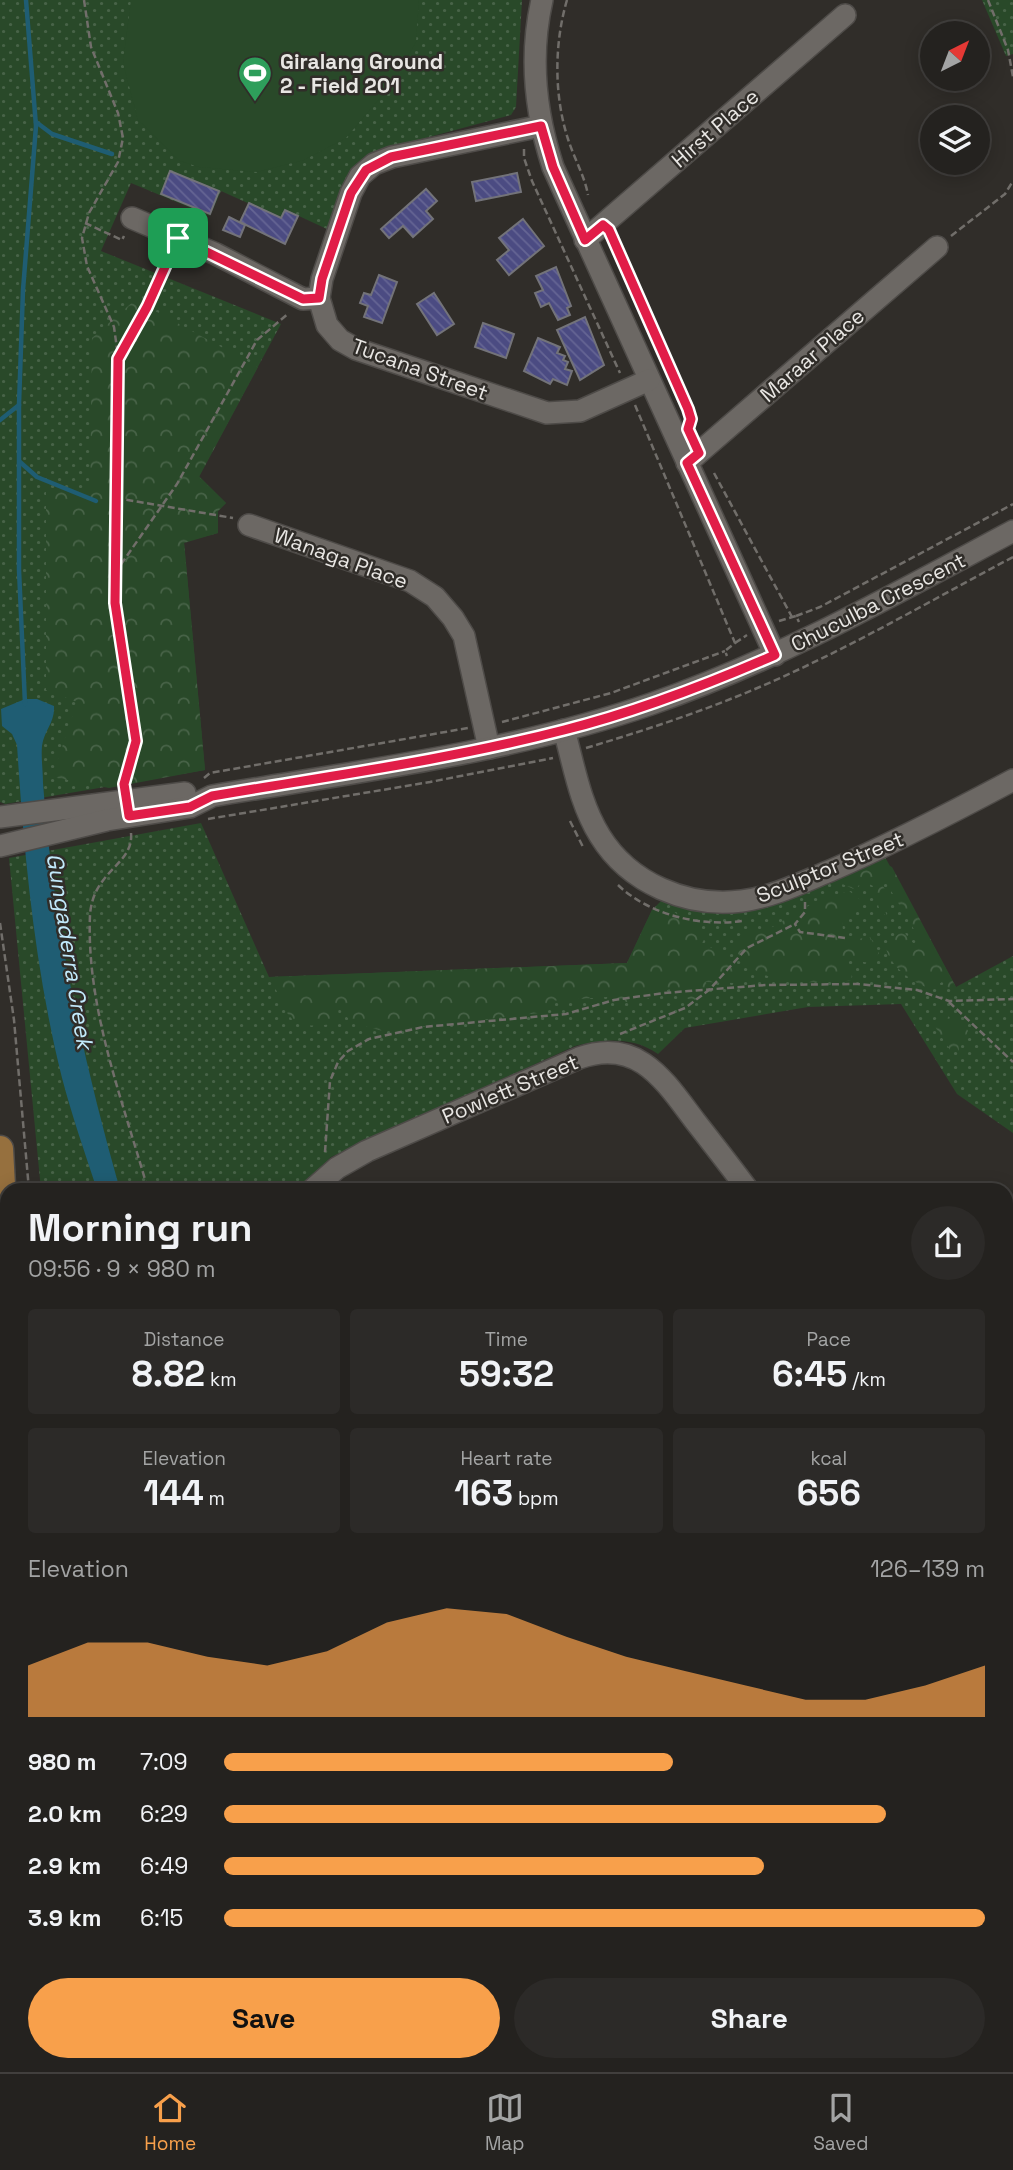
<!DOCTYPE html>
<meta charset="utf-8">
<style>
:root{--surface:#24221f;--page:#2c2a28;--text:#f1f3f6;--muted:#a3a4a4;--line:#413f3d;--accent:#f8a04b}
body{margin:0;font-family:"Space Grotesk",sans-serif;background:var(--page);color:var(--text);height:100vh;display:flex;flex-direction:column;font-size:26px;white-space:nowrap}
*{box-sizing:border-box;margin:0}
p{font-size:23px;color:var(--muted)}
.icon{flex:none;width:38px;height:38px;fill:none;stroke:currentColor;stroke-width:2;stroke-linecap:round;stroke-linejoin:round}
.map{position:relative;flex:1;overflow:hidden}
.details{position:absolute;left:0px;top:1183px;width:1013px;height:889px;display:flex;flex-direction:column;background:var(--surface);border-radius:21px 21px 0 0;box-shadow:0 4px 18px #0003,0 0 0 2px var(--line)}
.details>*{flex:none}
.needle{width:46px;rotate:42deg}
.buttons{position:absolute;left:920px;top:21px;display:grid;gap:14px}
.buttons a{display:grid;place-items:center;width:70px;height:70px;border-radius:50%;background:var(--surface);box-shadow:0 4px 18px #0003,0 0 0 2px var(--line);font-size:35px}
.pin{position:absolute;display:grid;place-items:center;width:60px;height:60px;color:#fff;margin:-30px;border-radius:14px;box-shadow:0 4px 10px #0006}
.round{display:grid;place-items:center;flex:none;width:74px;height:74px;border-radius:37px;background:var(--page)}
.headline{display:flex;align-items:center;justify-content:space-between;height:119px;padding:0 28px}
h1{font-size:38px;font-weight:600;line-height:52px}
.metrics{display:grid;grid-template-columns:repeat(3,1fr);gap:10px;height:119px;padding:7px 28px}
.metrics div{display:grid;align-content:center;border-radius:7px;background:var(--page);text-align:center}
.metrics b{font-size:35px;font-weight:600}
.metrics small{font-size:19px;font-weight:400}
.metrics p{font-size:19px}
.chart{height:196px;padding:14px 28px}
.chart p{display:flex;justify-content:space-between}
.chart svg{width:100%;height:126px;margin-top:7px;fill:var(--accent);opacity:.7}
.primary-button{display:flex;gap:14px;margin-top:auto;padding:14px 28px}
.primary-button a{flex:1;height:80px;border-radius:42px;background:var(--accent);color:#111;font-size:28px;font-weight:600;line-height:80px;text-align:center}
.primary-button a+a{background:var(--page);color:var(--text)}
ul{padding:0 28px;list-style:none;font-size:23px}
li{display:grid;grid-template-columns:112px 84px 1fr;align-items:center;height:52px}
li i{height:18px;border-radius:9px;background:var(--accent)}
.menu{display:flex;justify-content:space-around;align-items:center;height:98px;border-top:2px solid var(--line);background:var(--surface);font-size:19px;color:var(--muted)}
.menu a{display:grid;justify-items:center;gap:4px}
.menu .selected{color:var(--accent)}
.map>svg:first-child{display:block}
</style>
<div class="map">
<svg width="1013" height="2072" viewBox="0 0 1013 2072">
<defs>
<pattern id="green-dots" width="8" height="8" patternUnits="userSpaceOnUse" patternTransform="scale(1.75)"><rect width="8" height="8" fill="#294929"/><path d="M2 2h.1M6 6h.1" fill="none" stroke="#486348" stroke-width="1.8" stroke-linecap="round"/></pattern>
<pattern id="forest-crowns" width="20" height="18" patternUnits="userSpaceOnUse" patternTransform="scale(1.75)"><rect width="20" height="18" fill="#294929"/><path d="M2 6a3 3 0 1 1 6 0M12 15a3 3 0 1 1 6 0" fill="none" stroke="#486348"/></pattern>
<pattern id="building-back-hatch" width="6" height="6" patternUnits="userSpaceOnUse" patternTransform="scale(1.75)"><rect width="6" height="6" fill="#4b4b82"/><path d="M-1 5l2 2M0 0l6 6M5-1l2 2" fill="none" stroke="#656594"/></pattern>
</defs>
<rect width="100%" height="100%" fill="#302d29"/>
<g fill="url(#green-dots)">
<path d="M0 0H522L516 107 511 115 370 153 348 177 329 230 286 210 281 218 221 191 210 216 131 183 101 251 281 324 199 476 226 503 218 511V533L184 542 205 770 5 804 0 802Z"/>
<path d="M982 0H1013V54L1006 56Z"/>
<path d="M201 823 269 977 627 963 652 910 664 898 688 907 885 857 956 987 1013 956V1133L957 1094 901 1004 808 1007 685 1028 658 1054C632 1036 604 1039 575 1046L331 1157 298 1190H41L9 858Z"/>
<path d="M242 2065H342L370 2072H271Z"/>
</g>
<g fill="url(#forest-crowns)">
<path d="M135 300 258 367 199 477 226 503 218 511V533L184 543 205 770 109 788 52 777 77 702 46 690V492L90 489 92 338Z"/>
<path d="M878 860 892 867 956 987 951 990 942 982 932 989C915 985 888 965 886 947L902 930 913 943H922L884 879 882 885 894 902 888 906 882 902 887 916 880 912 873 886 862 880 856 890 840 883 841 874Z"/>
<path d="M849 891 862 901 857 909 842 918 843 932 852 940 870 937 879 953 872 963 847 960 852 973 851 981C809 982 757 990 734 947L738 937 747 931 769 929 815 902Z"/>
<path d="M669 908 706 936 701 945C722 948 732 961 745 978L734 983 706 982 710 999 690 1000 672 988 635 1004 607 997 549 1001 548 1012 383 1031 352 1023 338 1006 339 1023C286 1031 292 1022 270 977L627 963 652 910Z"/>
<path d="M943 1015 963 1021 968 1031 965 1038 958 1042 959 1051 950 1050 932 1022Z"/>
<path d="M30 2065H222L220 2072H30Z"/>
</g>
<path fill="#294929" d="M131 0H419L416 42 391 85 346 138 304 160 257 172 199 167 180 161 138 120 123 63Z"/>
<path fill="#1f5d73" d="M25 699H37L54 706C55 723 44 730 42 746 41 757 43 771 43 783 53 923 82 1055 120 1190H97C85 1153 72 1116 62 1078 35 970 24 856 17 745L12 734 2 726 1 709Z"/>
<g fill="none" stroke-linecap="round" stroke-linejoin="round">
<g stroke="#1f5d73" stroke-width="4.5">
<path d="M36 122 52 134 112 154"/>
<path d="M0 420 19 405"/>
<path d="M20 462 37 477 96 501"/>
<path d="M25 704 19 570V404L23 290 36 126 26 0"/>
<path d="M112 2072V2065"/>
</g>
</g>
<g fill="url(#building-back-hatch)" stroke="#737379" stroke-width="2">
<path d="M170 171 219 191 210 214 161 194Z"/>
<path d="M517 173 521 192 476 201 472 182Z"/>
<path d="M426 189 437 201 426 211 433 219 413 237 403 226 389 238 381 229Z"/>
<path d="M249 203 281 218 285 210 298 216 285 244 240 222Z"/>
<path d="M229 217 245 225 240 237 223 230Z"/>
<path d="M523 219 544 246 509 275 497 260 509 250 499 238Z"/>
<path d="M556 267 571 306 567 308 570 315 558 320 549 303 541 307 535 293 543 290 536 276Z"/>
<path d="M379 275 397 282 382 323 364 317 368 306 360 303 364 293 371 295Z"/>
<path d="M434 293 454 324 437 335 417 304Z"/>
<path d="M585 317 604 365 580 380 557 330Z"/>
<path d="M483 323 514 334 506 358 475 347Z"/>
<path d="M538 338 560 347 557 353 565 356 563 360 568 362 565 369 572 371 567 385 553 379 550 384 524 371Z"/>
<path d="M1006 1814 1013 1816V1843L1006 1841Z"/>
<path d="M7 1817V1880L0 1878V1841Z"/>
<path d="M4 1879 7 1880V1944H0V1887Z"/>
<path d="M1006 1901 1013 1903V1927L1006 1925Z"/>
<path d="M1006 2008 1013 2012V2022L1008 2033Z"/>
<path d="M0 2018H7V2065H26L27 2072H0Z"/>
<path d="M1006 2061 1013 2065 1012 2072H987L990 2065H1006Z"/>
<path d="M658 2065H698L696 2072H656Z"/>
<path d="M895 2065H904L916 2071 891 2072Z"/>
</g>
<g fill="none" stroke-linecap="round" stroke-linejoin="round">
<path stroke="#4c4945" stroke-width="21" stroke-dasharray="21 10" stroke-linecap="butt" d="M0 2041 3 2072"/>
<g stroke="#4e4b48" stroke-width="24">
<g id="minor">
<path d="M542 0C529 57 535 112 553 167L775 655"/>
<path d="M541 126 392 157 374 164 360 176 351 193 322 279 319 298 327 325 340 340 356 349 547 413 580 411 649 380"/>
<path d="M132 218 216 254 303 299 319 298"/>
<path d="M585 240 845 15"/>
<path d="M687 463 937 247"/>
<path d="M249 525 410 581 435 597 453 618 464 636 489 748"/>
<path d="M564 730C574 766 580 804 600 836 629 883 687 908 742 901 773 897 803 882 832 870 894 843 953 812 1013 780"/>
<path d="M0 817 185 793"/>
<path d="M0 846 107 820 190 807 212 796C359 771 509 753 651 704 778 660 895 594 1013 531"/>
<path d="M312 1190 337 1168 367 1151 579 1058C638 1037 664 1080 695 1121 713 1144 731 1167 748 1190"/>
<path d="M1006 1287 1013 1280"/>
<path d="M1006 1361 1013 1378"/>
<path d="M1006 1618 1013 1620"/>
<path d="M1006 1775 1013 1777"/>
<path d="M0 2012 7 2003"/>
<path d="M488 2065 491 2072"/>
<path d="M840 2072 842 2065"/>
</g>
</g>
<g stroke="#4e4b48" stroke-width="29">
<g id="major">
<path d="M0 1149 7 1277"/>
<path d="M0 1448 7 1401"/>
<path d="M0 1509 7 1510"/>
<path d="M0 1605 7 1584"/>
</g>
</g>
<g stroke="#716e6a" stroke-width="2.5" stroke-dasharray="7 3.5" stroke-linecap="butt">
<path d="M84 0 91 47 118 113 123 138 118 162 89 213 82 238 87 266 114 327 118 356 115 603 136 741 125 782"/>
<path d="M567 0C554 44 554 96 568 139 574 158 585 177 588 195"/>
<path d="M988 0 1008 50 1013 77"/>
<path d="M524 149V158L532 181 620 373"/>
<path d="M85 223 122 240 124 236"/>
<path d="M951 236 1005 194 1013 181"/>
<path d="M613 242 688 409 690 421"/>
<path d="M119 357 172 254"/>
<path d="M635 405 735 643 725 651 727 656"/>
<path d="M714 473 792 617"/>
<path d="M116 498 233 518"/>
<path d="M115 573 177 484 257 340 289 313"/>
<path d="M796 616 820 607 1013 504"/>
<path d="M779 621 796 616 799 622"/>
<path d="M735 643 747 635"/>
<path d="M502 722 611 693 725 651"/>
<path d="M586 748C646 730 704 711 762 686 848 649 930 601 1013 557"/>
<path d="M204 778 210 773 468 728"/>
<path d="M208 819 430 782 553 758"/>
<path d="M570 821 583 847"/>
<path d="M131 833C134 865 93 870 90 915 86 1008 123 1101 148 1190"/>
<path d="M618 885C649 915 701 927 742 921"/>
<path d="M805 902V912L795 924 800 932 845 938"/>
<path d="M0 923 14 1020 29 1190"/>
<path d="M949 1002 1013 1062"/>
<path d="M620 1034 685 1008 709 990 747 948 795 924"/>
<path d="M325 1152 330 1081 338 1062 348 1051 369 1039 423 1027 566 1014 614 1000 664 993 766 985 858 984 917 990 949 1001 1013 999"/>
<path d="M0 1710 7 1681"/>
<path d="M1006 1754 1013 1756"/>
<path d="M0 1828 7 1804"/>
<path d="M1006 1992 1013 1996"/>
<path d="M1006 2044 1013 2048"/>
<path d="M81 2065V2072"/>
<path d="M296 2065 323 2072"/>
<path d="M524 2065 538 2072"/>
<path d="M745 2067 761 2072"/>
<path d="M70 2072 75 2065"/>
<path d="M165 2072V2065"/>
<path d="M455 2072 457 2065"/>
<path d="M714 2072 716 2065"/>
<path d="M868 2072 870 2065"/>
<path d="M983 2072 987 2065"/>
</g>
<use href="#minor" stroke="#6c6864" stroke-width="21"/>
<use href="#major" stroke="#96703e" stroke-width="26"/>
</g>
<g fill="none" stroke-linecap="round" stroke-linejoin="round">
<g stroke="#fff" stroke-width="14">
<path id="route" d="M541 126 553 167 585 240 603 225 609 230 688 409 691 419 688 429 699 453 687 463 775 655C706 685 636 712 564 730 448 760 329 776 212 796L190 807 129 816 124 784 136 741 115 603 118 359 147 307 178 238 303 299 319 298 322 279 351 193 366 170 391 157Z"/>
</g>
<use href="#route" stroke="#e11d48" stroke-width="9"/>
</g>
<defs>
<g id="stadium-pin" transform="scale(1.75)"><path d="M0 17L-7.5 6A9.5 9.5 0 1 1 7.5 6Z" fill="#2e9e5b" stroke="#302d29"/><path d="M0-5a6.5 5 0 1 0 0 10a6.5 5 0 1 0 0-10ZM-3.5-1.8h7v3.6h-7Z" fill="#fff"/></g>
</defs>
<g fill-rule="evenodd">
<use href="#stadium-pin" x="255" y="73"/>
</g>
<g text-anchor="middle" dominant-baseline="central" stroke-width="5" stroke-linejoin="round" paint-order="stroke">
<g font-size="21" font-weight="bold" fill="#e8e6e3" stroke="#302d29" text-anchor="start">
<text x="280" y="61">Giralang Ground<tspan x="280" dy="24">2 - Field 201</tspan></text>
</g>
<g font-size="21" fill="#e8e6e3" stroke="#302d29">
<text transform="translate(715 128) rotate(-41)">Hirst Place</text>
<text transform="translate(812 355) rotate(-41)">Maraar Place</text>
<text transform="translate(420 369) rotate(20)">Tucana Street</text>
<text transform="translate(341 558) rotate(20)">Wanaga Place</text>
<text transform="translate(878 602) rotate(-27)">Chuculba Crescent</text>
<text transform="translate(830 867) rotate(-22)">Sculptor Street</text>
<text transform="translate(510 1089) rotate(-23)">Powlett Street</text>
</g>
<g font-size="23" font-style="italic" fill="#c2eafc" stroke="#302d29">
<text transform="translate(70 951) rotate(81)">Gungaderra Creek</text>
</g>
</g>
</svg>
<div class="buttons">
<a><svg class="needle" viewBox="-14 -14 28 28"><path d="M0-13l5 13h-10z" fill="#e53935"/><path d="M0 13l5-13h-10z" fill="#a3a4a4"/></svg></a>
<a><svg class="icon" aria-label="layers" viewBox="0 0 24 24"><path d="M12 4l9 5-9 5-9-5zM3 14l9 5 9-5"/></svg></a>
</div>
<div class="pin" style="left:178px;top:238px;background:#1e9e55"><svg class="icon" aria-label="arrive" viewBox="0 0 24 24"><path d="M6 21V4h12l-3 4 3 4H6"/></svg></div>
<section class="details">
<div class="headline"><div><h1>Morning run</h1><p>09:56 · 9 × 980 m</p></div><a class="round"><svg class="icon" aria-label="share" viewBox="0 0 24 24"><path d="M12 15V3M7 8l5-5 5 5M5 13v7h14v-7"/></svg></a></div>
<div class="metrics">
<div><p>Distance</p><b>8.82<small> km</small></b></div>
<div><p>Time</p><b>59:32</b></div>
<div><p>Pace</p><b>6:45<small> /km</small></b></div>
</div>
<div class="metrics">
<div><p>Elevation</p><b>144<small> m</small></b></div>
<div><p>Heart rate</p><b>163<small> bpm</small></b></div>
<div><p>kcal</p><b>656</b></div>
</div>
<div class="chart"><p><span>Elevation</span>126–139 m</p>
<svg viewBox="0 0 160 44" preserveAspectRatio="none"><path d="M0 44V26L10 18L20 18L30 23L40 26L50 21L60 11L70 6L80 8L90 16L100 23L110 28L120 33L130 38L140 38L150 33L160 26V44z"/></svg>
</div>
<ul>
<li><b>980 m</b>7:09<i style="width:59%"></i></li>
<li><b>2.0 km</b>6:29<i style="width:87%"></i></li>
<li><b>2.9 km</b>6:49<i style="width:71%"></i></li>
<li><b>3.9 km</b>6:15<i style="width:100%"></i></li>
</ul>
<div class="primary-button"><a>Save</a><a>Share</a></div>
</section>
</div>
<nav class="menu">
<a class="selected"><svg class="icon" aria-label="home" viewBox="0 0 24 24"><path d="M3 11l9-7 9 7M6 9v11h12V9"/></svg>Home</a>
<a><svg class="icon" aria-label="map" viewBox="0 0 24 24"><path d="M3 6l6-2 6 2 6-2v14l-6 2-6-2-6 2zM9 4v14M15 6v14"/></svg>Map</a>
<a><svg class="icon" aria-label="saved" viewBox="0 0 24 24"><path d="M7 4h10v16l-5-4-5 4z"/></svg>Saved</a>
</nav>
